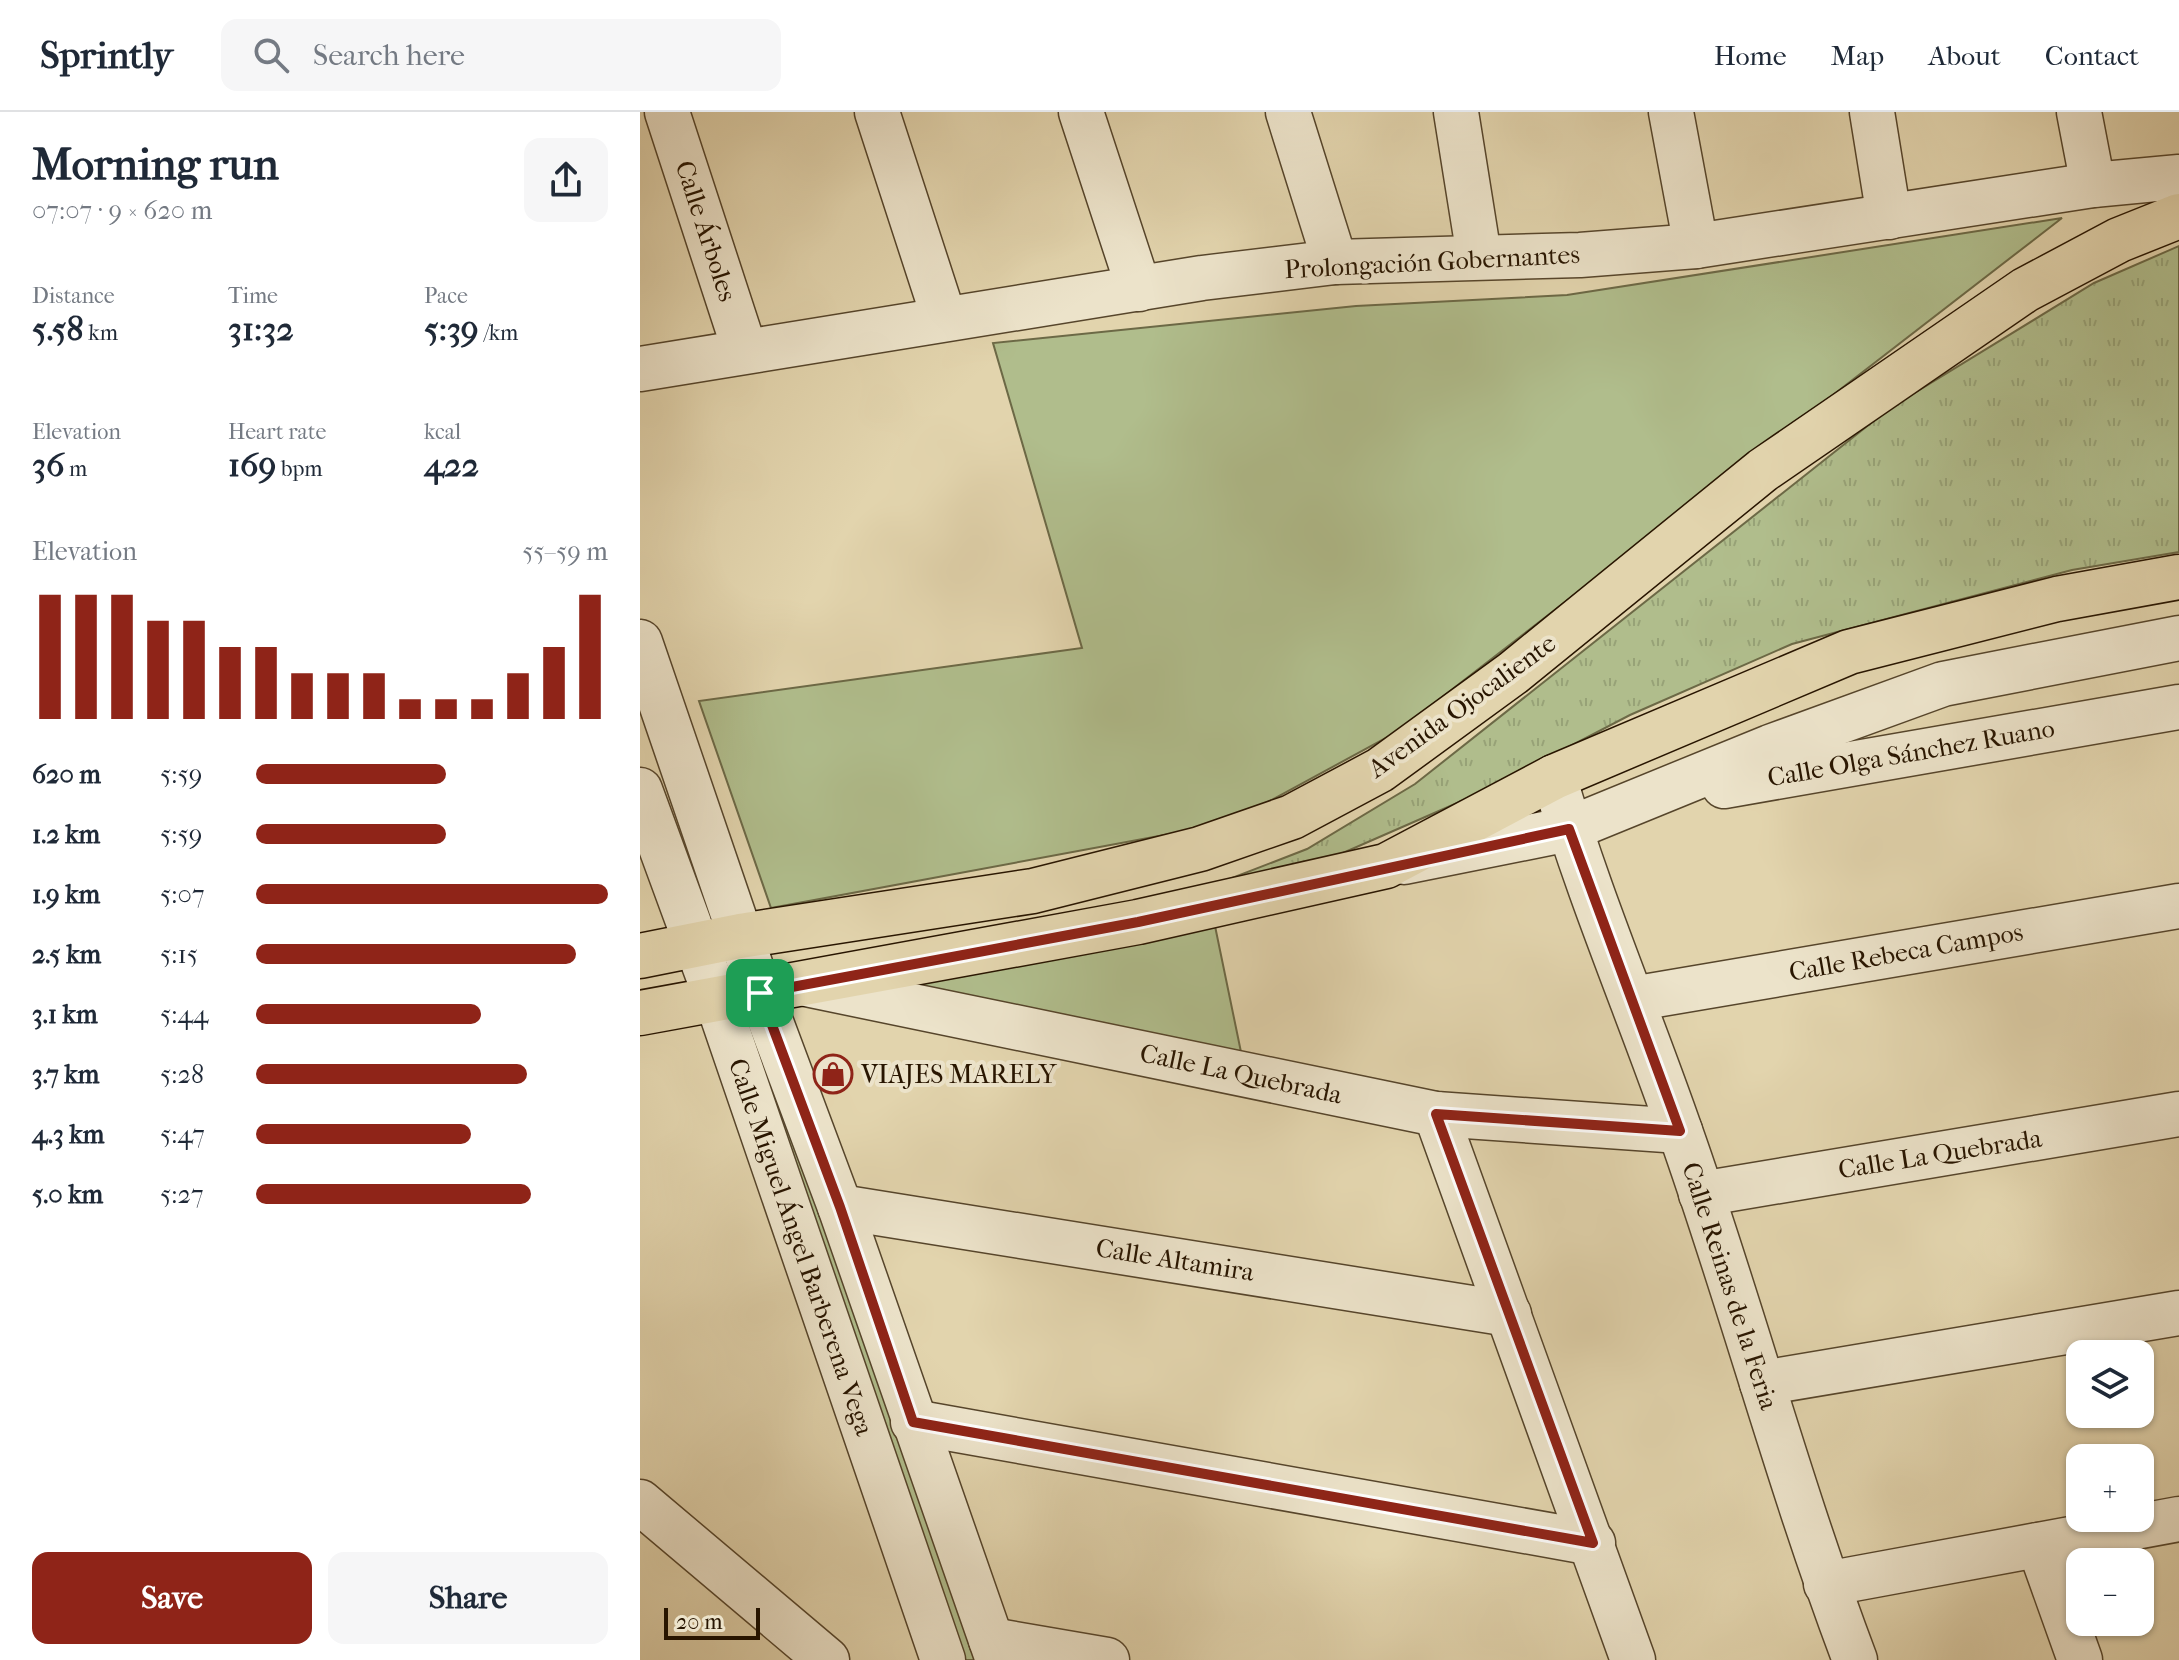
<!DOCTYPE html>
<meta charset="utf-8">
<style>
:root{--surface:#fff;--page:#f6f6f7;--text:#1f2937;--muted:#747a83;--line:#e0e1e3;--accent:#8f2418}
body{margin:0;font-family:"IM FELL French Canon",serif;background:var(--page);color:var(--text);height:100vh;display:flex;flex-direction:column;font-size:30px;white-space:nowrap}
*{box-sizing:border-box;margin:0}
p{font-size:26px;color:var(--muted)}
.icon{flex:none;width:44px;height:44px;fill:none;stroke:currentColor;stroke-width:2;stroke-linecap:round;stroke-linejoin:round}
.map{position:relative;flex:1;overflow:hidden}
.sheet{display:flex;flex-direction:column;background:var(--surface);width:640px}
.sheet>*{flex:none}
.controls{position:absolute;left:1426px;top:1228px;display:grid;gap:16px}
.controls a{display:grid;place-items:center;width:88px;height:88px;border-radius:16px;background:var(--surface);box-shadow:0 2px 6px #0004;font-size:40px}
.scale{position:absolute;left:24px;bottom:20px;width:96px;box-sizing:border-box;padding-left:8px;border:4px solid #281500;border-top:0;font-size:22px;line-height:28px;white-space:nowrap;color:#281500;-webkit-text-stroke:6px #ece3ca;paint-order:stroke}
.pin{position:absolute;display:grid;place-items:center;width:68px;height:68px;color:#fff;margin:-34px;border-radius:16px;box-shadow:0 4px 12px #0006}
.round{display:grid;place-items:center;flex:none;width:84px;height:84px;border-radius:16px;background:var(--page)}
.headline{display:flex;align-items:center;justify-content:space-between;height:136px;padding:0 32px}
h1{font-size:44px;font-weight:700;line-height:60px}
.metrics{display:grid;grid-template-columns:repeat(3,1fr);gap:12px;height:136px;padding:8px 32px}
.metrics div{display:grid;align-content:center}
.metrics b{font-size:34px;font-weight:700}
.metrics small{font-size:22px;font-weight:400}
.metrics p{font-size:22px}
.chart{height:224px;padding:16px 32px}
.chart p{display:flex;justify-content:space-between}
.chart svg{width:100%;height:144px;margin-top:8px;stroke:var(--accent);stroke-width:6}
.button{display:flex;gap:16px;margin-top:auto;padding:16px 32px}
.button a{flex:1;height:92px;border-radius:16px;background:var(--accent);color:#fff;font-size:32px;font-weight:700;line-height:92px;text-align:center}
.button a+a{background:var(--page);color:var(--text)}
ul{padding:0 32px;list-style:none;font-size:26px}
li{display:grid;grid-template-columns:128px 96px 1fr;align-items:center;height:60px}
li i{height:20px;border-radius:10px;background:var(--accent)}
header{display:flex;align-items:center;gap:48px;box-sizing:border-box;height:112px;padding:0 40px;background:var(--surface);border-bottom:2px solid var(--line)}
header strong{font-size:38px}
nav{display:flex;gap:44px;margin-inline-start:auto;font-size:28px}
.search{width:560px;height:72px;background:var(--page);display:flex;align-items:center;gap:20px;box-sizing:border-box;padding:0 28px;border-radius:16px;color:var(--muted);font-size:30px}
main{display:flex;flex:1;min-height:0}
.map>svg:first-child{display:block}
</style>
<header>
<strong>Sprintly</strong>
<div class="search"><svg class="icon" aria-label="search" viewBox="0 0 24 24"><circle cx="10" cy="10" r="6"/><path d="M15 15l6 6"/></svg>Search here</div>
<nav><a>Home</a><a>Map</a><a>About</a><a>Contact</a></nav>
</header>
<main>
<section class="sheet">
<div class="headline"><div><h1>Morning run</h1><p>07:07 · 9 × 620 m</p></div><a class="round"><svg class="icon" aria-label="share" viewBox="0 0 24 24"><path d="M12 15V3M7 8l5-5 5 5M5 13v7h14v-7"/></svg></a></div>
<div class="metrics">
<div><p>Distance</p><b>5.58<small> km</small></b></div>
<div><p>Time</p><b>31:32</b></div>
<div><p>Pace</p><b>5:39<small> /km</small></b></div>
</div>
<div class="metrics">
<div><p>Elevation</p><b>36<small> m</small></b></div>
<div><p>Heart rate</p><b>169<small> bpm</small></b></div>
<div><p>kcal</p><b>422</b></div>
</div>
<div class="chart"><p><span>Elevation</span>55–59 m</p>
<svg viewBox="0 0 160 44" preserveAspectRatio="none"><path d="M5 44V6M15 44V6M25 44V6M35 44V14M45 44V14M55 44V22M65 44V22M75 44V30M85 44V30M95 44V30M105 44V38M115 44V38M125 44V38M135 44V30M145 44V22M155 44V6"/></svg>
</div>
<ul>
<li><b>620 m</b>5:59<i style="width:54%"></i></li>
<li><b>1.2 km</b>5:59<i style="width:54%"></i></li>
<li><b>1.9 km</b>5:07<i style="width:100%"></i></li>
<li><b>2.5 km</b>5:15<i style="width:91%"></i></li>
<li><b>3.1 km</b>5:44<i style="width:64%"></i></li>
<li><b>3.7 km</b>5:28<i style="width:77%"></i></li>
<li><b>4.3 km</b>5:47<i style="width:61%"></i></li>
<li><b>5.0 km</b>5:27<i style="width:78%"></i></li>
</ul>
<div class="button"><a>Save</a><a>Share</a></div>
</section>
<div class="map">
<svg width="1539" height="1548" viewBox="0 0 1539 1548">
<defs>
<pattern id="grass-tufts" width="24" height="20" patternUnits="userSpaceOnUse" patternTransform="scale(2)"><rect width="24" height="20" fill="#b0bd8c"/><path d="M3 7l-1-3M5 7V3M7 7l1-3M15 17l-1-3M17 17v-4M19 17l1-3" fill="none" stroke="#97a277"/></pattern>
</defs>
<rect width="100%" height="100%" fill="#e2d4ad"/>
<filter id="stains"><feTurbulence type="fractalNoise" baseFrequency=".0025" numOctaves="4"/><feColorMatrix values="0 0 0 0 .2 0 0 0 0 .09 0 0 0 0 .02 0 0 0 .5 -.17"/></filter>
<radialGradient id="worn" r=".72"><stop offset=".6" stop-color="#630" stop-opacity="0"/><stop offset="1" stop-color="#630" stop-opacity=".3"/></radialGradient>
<path fill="url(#grass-tufts)" stroke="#6c6946" stroke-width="2" d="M1539 134V440L1432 458 1152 532 990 603 840 681 680 751 561 778 667 737 775 672 1250 296 1454 171Z"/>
<g fill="#b0bd8c" stroke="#6c6946" stroke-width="2">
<path d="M1422 106 757 620 589 711 131 796 59 589 442 536 353 231 716 194 927 183Z"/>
<path d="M575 814 601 940 251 876Z"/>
<path d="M113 895 337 1548H318L93 904Z"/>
</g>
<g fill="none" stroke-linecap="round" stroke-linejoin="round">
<g stroke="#56452b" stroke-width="47">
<g id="minor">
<path d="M27 0 105 239"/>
<path d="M237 0 304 206"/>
<path d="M441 0 499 177"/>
<path d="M648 0 695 150"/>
<path d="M816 0 839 144"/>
<path d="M1031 0 1056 134"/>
<path d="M1232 0 1249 105"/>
<path d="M1439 0 1453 73"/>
<path d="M0 257 562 166 695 150 940 143 1056 134 1453 73 1539 65"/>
<path d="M0 530 120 881 200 1095 358 1548"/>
<path d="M914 665C949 785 999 901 1040 1019 1102 1194 1149 1374 1215 1548"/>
<path d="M1084 674 1539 595"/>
<path d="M0 678 77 888 303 1548"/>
<path d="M764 750 929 717 1130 635 1303 572 1539 526"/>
<path d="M166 872 796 1002 1040 1019"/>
<path d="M992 887 1539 794"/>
<path d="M796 1002 993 1548"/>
<path d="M1061 1082 1539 1002"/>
<path d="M200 1095 869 1202"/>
<path d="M1122 1271 1539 1201"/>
<path d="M273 1310 953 1431"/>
<path d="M0 1390 187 1548"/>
<path d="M1399 1433 1440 1548"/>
<path d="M1186 1472 1539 1407"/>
<path d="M351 1528 467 1548"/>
</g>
</g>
<g stroke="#281500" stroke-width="47">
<g id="major">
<path d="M0 844 100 824 393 779 560 737 652 705 740 658 873 561 1123 358 1385 178 1479 128 1539 104"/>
<path d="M0 901 498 810 746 754 914 665 1209 540 1417 487 1539 465"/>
</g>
</g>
<use href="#minor" stroke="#ece3ca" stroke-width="44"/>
<use href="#major" stroke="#e2d4ad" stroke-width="44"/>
</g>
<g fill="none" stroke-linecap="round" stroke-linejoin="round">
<g stroke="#fff" stroke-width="16">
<path id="route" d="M929 717 1040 1019 796 1002 953 1431 273 1310 200 1095 120 881 498 810Z"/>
</g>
<use href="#route" stroke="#8f2418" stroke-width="10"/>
</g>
<defs>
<g id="shop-ring" transform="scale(2)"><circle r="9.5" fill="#ece3ca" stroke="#8f2418" stroke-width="1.5"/><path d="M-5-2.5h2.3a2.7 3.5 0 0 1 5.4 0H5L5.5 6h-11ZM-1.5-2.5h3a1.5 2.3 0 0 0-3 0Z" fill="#8f2418"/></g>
</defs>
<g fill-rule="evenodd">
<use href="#shop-ring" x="193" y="962"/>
</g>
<g text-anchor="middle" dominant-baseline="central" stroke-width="8" stroke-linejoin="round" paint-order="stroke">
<g font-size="26" fill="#281500" stroke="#ece3ca">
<text transform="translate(66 119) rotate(72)">Calle Árboles</text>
<text transform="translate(792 150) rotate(-3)">Prolongación Gobernantes</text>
<text transform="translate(822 594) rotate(-36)">Avenida Ojocaliente</text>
<text transform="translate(1271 641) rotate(-10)">Calle Olga Sánchez Ruano</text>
<text transform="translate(1266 840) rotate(-10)">Calle Rebeca Campos</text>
<text transform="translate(601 962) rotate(12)">Calle La Quebrada</text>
<text transform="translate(1300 1042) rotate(-9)">Calle La Quebrada</text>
<text transform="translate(161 1135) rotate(71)">Calle Miguel Ángel Barberena Vega</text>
<text transform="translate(535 1148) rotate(9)">Calle Altamira</text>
<text transform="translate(1090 1174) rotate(72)">Calle Reinas de la Feria</text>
</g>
<g font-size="26" fill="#281500" stroke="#ece3ca" text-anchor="start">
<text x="221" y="962">VIAJES MARELY</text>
</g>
</g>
<rect width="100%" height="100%" filter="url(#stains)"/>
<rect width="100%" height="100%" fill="url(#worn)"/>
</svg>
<div class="controls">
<a><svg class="icon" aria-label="layers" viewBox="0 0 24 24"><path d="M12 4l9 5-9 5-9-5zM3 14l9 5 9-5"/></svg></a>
<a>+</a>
<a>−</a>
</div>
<div class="scale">20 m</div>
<div class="pin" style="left:120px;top:881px;background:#1e9e55"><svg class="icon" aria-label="arrive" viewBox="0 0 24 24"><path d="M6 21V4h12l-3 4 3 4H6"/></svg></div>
</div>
</main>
